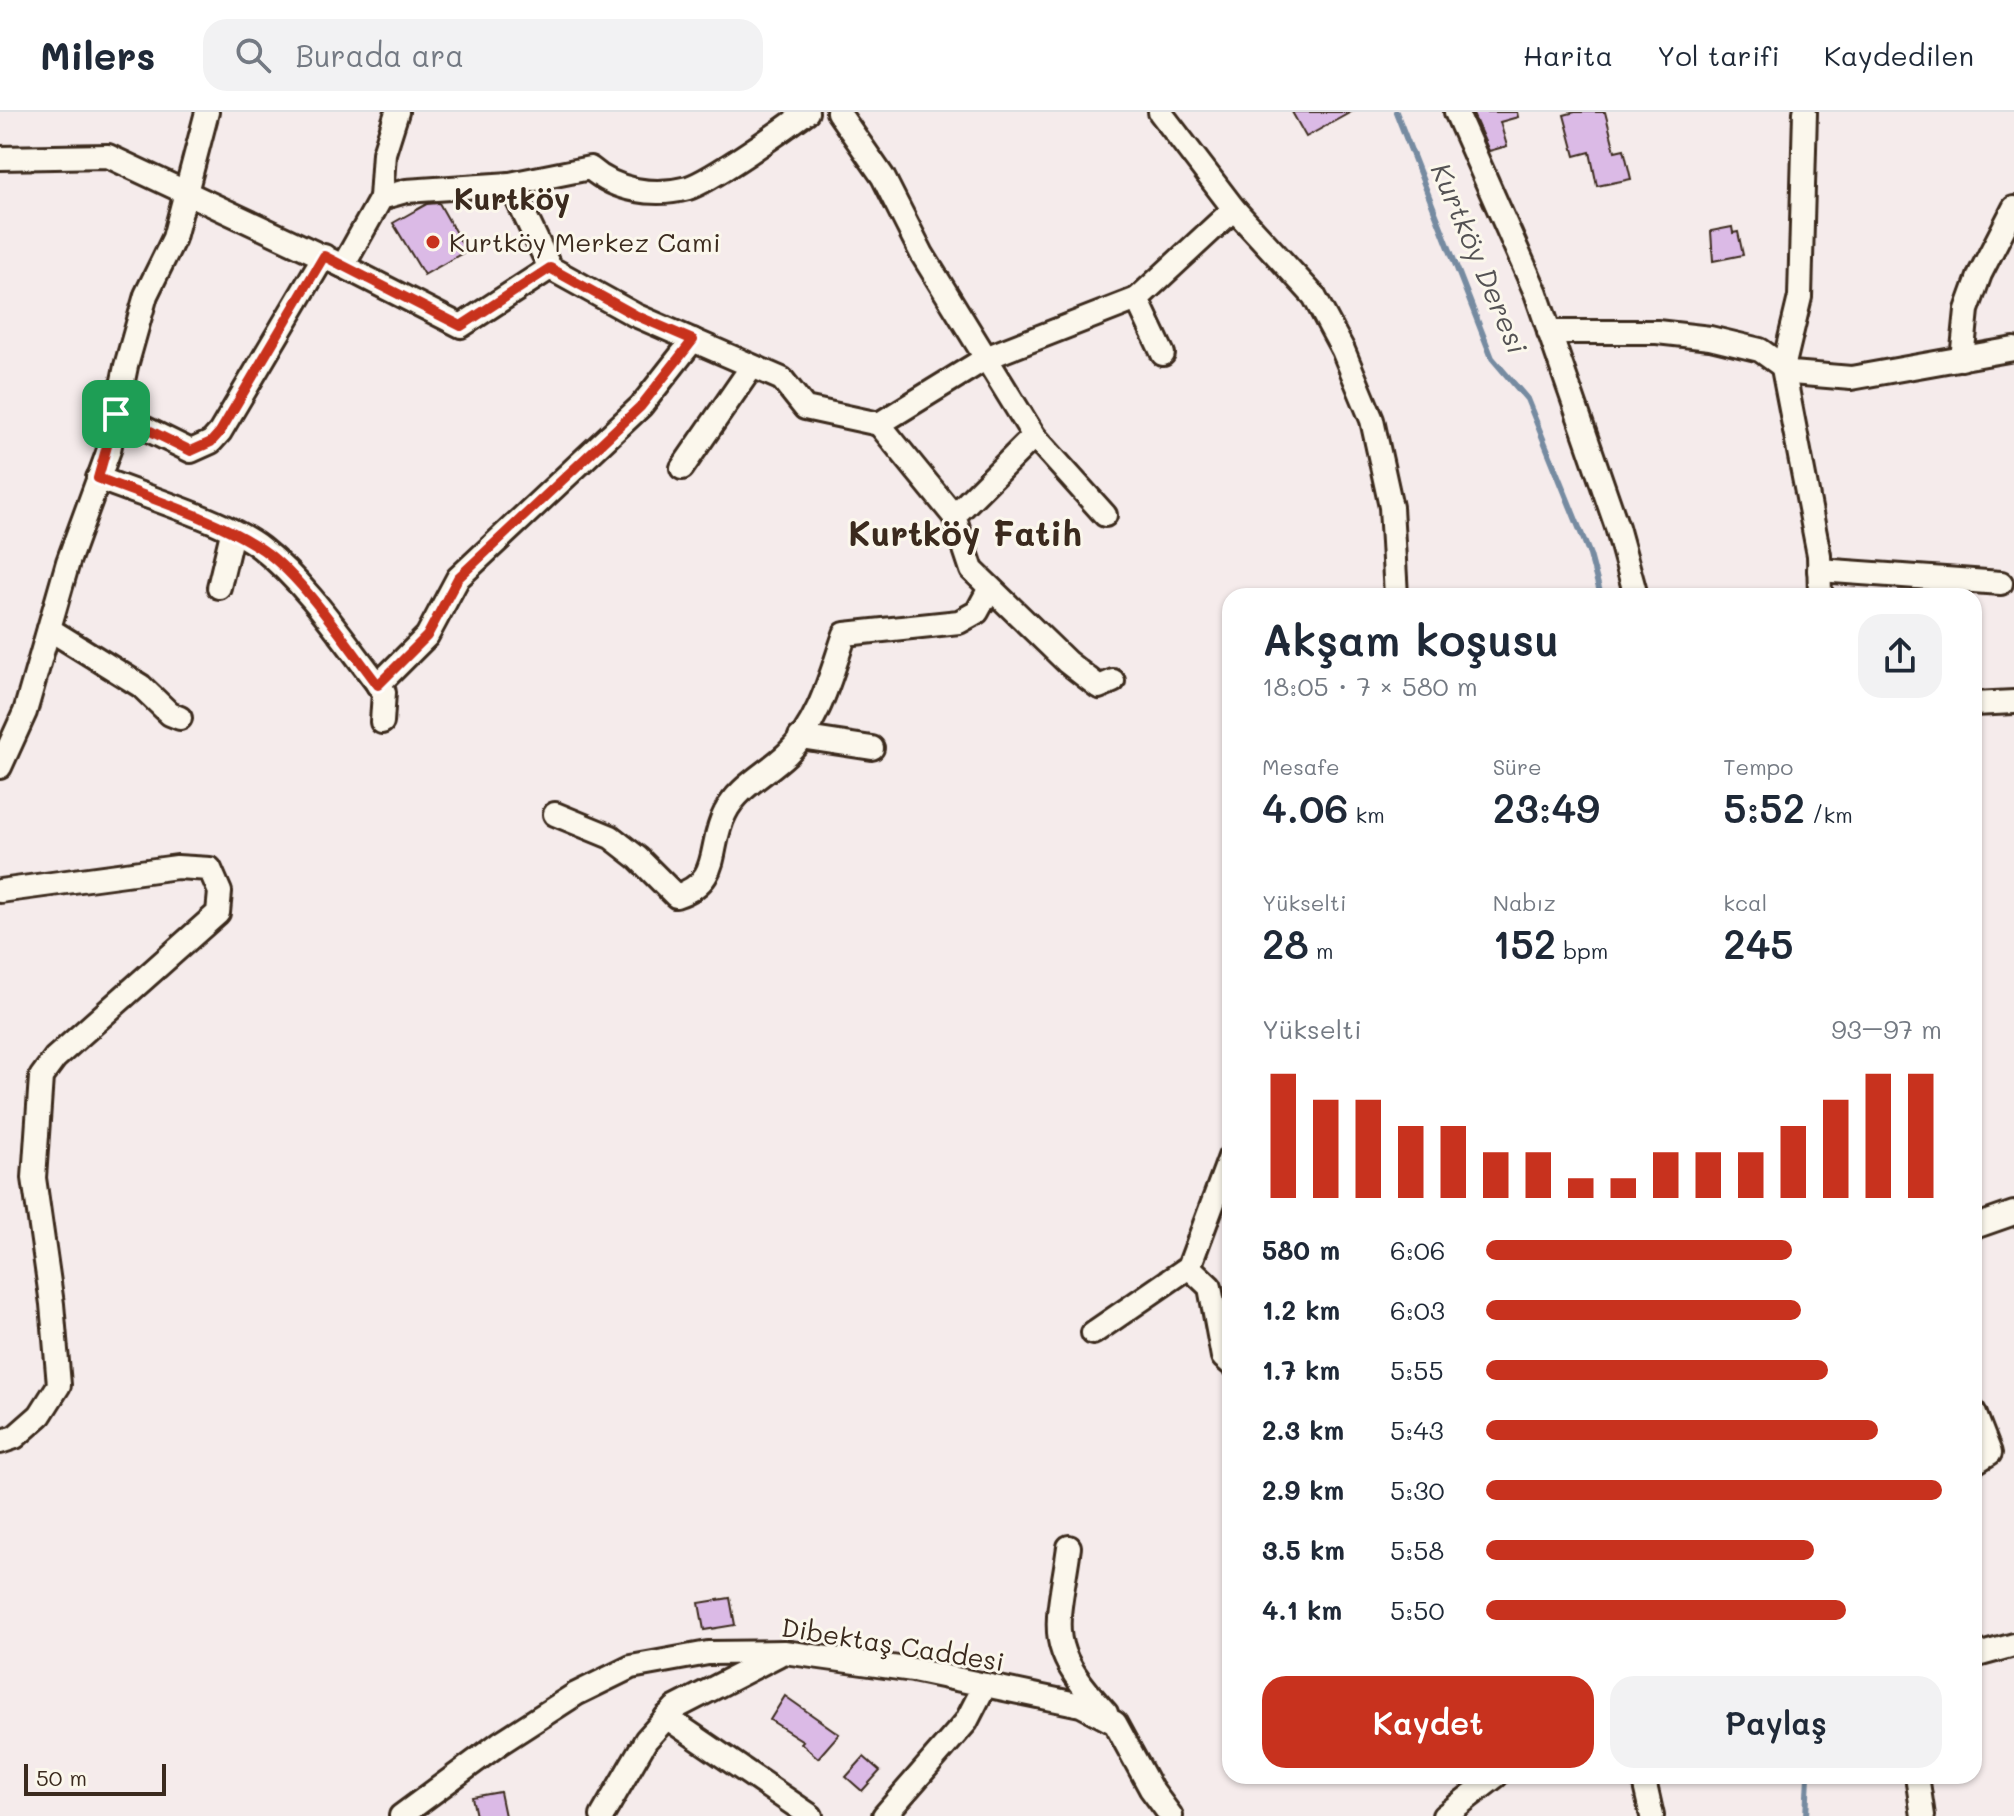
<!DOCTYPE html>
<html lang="tr">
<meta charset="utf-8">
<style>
:root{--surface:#fff;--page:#f2f2f3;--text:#1f2937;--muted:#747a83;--line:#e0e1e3;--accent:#c8321e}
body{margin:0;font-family:Mali,sans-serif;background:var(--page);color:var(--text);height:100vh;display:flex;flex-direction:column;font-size:30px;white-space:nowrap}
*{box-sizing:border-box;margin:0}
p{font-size:26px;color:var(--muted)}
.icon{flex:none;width:44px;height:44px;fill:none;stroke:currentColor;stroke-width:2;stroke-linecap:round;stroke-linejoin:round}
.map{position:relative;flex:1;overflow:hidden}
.details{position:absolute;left:1222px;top:476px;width:760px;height:1196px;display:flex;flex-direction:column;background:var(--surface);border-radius:24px;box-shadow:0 2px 6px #0004}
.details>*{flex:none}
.scale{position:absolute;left:24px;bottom:20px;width:142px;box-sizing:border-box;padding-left:8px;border:4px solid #3b2a1e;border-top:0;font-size:22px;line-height:28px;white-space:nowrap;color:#3b2a1e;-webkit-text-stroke:6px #fbf7ec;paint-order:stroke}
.pin{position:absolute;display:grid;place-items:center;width:68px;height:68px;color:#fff;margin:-34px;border-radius:16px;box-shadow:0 4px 12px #0006}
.round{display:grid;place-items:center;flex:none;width:84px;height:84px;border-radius:24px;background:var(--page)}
.headline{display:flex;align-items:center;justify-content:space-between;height:136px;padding:0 40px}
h1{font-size:44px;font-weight:600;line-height:60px}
.metrics{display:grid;grid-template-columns:repeat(3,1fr);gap:12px;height:136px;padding:8px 40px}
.metrics div{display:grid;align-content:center}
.metrics b{font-size:40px;font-weight:600}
.metrics small{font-size:22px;font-weight:400}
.metrics p{font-size:22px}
.chart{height:224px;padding:16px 40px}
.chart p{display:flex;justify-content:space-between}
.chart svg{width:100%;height:144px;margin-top:8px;stroke:var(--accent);stroke-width:6}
.cta{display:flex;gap:16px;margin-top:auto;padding:16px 40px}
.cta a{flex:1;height:92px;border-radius:24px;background:var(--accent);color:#fff;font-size:32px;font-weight:600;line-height:92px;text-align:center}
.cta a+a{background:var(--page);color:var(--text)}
ul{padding:0 40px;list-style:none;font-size:26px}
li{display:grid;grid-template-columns:128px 96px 1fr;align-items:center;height:60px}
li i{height:20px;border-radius:10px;background:var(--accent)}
header{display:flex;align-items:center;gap:48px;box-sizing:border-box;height:112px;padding:0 40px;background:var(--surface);border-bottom:2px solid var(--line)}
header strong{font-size:38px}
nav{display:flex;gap:44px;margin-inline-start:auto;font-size:28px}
.search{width:560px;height:72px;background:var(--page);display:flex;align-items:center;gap:20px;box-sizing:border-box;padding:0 28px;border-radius:24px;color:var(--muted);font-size:30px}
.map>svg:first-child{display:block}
</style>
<header>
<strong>Milers</strong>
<div class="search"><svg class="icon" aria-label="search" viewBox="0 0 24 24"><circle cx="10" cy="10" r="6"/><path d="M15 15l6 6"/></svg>Burada ara</div>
<nav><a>Harita</a><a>Yol tarifi</a><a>Kaydedilen</a></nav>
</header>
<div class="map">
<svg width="2014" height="1704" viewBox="0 0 2014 1704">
<rect width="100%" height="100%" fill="#f5ebeb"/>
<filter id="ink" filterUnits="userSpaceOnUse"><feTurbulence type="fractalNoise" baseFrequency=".0125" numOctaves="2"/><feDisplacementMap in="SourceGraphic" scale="16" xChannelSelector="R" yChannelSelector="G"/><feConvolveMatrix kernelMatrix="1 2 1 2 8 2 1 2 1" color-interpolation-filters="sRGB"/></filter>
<g filter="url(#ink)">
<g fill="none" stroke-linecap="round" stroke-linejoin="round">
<g stroke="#768ba1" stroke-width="6">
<path d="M1396 0 1492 246 1527 287 1590 443 1601 484"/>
<path d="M1806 1704 1808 1664"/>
</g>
</g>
<g fill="#dbbae6" stroke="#3b2a1e" stroke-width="2">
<path d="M1292 0H1351L1306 25Z"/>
<path d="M1472 0H1517L1518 5 1500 10 1507 34 1489 39Z"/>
<path d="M1575 0H1605L1615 39 1624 37 1631 67 1597 74 1590 40 1575 44 1564 3Z"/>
<path d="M439 91 466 139 424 163 393 111 427 92Z"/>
<path d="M1732 115 1733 121 1738 120 1743 143 1713 149 1711 119Z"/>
<path d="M730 1486 735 1513 704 1518 699 1491Z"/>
<path d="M785 1584 839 1622 818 1646 801 1631 803 1629 770 1608Z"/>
<path d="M864 1645 880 1659 862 1679 846 1665Z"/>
<path d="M500 1680 505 1704H476L472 1685Z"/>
</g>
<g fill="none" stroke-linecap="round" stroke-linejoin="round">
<g stroke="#3b2a1e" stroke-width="28">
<g id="minor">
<path d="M838 0 883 65 922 142 1034 324"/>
<path d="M1160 0 1234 97 1314 184 1343 238 1372 308 1391 395 1396 484"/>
<path d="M1456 0 1536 181 1617 415 1636 484"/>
<path d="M1805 0 1800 185 1783 256 1819 443 1820 484"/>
<path d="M0 46 108 44 343 154 381 86 406 79 510 72 590 56C616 79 654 85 688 76 711 69 784 17 807 0"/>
<path d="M510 72 550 156"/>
<path d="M381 86 384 41 397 0"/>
<path d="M343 154 461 214 550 156 635 203 782 267 805 296 879 312 988 245 1137 187 1234 97"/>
<path d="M1137 187 1163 242"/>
<path d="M1549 220H1657L1710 226 1760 238 1792 261 1851 266 2014 237"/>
<path d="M1962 247 1967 198 1980 162 2014 96"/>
<path d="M116 302 191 339 211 330 220 320 324 144"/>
<path d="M879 312 954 404 972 458 1067 550 1099 575 1113 569"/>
<path d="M682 356 751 256"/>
<path d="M98 366C142 384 227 409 261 436 310 475 346 532 384 580L382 610"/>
<path d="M954 404 1034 324 1105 403"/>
<path d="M1819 458 2001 471"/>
<path d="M219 475 232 421"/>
<path d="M49 517 141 574 170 602 180 606"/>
<path d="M378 573 427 524 458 466 641 294 693 228"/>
<path d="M1974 592 2014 590"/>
<path d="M800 625 872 636"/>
<path d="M0 655 25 600 68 450 109 338 126 254 146 183 174 126 207 0"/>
<path d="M555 702 611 725 638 746 676 784C723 769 707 735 725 701 738 675 766 662 787 642 819 612 831 562 845 522L959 510 977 500 990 476"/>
<path d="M0 779 177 755 210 757 220 780 218 801 55 946 41 965 34 1066 52 1192 59 1273 40 1303 15 1325 0 1330"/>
<path d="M1974 1115 2014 1101"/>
<path d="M1189 1155 1210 1175 1223 1245 1230 1251"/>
<path d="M1093 1221 1189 1155 1230 1045"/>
<path d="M1974 1300 1990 1341 1974 1351"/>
<path d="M1069 1435C1057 1520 1043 1532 1106 1601"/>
<path d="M1974 1544 2014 1533"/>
<path d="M666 1605 811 1704"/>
<path d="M1643 1664 1652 1704"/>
<path d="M1917 1664 1923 1704"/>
<path d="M401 1704 500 1631 576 1582 631 1555 708 1541 784 1540 913 1558 1081 1593 1115 1611 1151 1677 1171 1704"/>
<path d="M602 1704 646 1628 675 1596 778 1543"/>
<path d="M884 1704 966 1610 985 1573"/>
<path d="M1444 1704 1496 1664"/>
</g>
</g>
<use href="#minor" stroke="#fbf7ec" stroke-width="22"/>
</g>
</g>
<g fill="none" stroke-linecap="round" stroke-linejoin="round" filter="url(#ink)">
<g stroke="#fff" stroke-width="16">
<path id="route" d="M324 144 461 214 550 156 635 203 693 228 641 294 458 466 427 524 378 573C347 533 299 459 257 434 209 404 151 387 98 366L116 302 191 339 211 330 220 320Z"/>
</g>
<use href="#route" stroke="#c8321e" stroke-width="10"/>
</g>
<circle fill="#c8321e" stroke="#fbf7ec" stroke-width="3" cx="433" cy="130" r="8"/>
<g text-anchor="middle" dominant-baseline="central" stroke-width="6" stroke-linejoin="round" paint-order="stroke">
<g font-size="26" fill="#3b2a1e" stroke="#fbf7ec" text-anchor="start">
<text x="449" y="130">Kurtköy Merkez Cami</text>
</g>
<g font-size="26" fill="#3b2a1e" stroke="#fbf7ec">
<text transform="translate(893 1532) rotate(9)">Dibektaş Caddesi</text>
</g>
<g font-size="28" font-style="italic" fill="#545254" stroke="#fbf7ec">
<text transform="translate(1480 146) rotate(67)">Kurtköy Deresi</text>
</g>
<g font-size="30" font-weight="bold" fill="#3b2a1e" stroke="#fbf7ec">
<text x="512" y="86">Kurtköy</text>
</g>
<g font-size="34" font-weight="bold" fill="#3b2a1e" stroke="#fbf7ec">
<text x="965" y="420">Kurtköy Fatih</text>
</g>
</g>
</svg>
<div class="scale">50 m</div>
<div class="pin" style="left:116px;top:302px;background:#1e9e55"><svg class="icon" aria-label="arrive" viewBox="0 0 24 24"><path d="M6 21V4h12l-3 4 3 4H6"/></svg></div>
<section class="details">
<div class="headline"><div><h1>Akşam koşusu</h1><p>18:05 · 7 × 580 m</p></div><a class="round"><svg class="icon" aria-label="share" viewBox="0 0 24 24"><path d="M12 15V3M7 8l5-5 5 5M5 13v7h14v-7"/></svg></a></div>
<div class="metrics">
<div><p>Mesafe</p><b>4.06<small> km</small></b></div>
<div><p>Süre</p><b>23:49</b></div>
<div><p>Tempo</p><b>5:52<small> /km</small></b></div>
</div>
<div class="metrics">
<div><p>Yükselti</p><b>28<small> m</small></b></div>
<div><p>Nabız</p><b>152<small> bpm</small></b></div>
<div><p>kcal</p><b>245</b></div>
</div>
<div class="chart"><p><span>Yükselti</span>93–97 m</p>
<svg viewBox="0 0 160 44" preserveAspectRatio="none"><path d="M5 44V6M15 44V14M25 44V14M35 44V22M45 44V22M55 44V30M65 44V30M75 44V38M85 44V38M95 44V30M105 44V30M115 44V30M125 44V22M135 44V14M145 44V6M155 44V6"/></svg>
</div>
<ul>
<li><b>580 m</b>6:06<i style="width:67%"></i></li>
<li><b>1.2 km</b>6:03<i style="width:69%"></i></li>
<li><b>1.7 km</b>5:55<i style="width:75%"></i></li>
<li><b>2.3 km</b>5:43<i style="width:86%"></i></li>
<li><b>2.9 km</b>5:30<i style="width:100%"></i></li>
<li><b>3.5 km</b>5:58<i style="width:72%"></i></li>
<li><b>4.1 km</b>5:50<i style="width:79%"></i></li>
</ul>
<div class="cta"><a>Kaydet</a><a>Paylaş</a></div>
</section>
</div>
